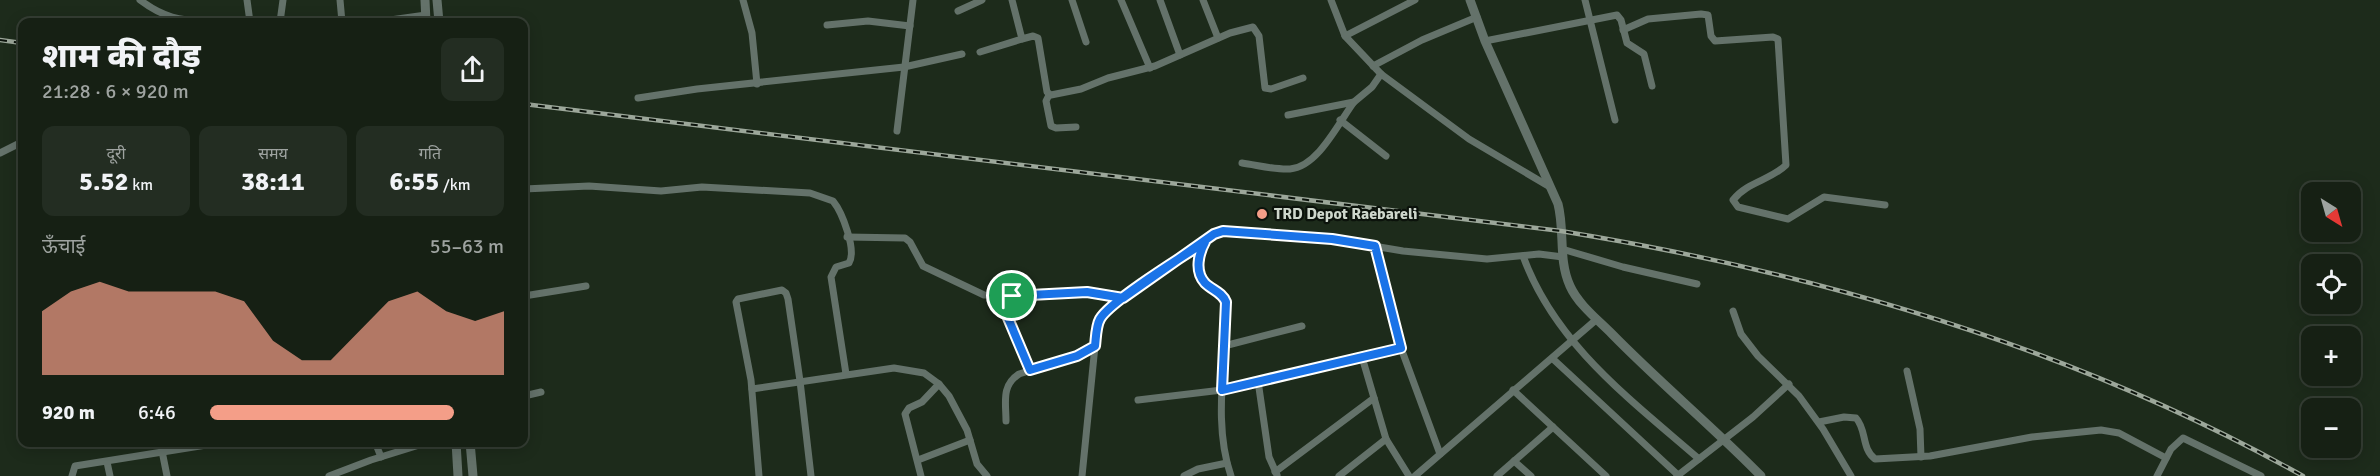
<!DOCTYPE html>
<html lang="hi">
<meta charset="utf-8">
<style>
:root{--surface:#162014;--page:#232d22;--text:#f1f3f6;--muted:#9ea3a0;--line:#353e34;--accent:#f49e88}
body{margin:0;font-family:Signika,"Noto Sans Devanagari",sans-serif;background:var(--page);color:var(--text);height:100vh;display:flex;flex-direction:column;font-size:22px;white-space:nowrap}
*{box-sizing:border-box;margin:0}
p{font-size:20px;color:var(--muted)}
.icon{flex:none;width:33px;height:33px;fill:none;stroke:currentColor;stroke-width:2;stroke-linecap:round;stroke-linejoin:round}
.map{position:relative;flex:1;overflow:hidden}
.drawer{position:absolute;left:18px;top:18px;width:510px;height:429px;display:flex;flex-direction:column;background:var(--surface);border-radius:12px;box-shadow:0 3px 15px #0003,0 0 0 2px var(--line)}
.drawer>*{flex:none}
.needle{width:39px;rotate:143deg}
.controls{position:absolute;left:2301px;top:182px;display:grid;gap:12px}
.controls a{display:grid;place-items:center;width:60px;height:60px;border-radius:12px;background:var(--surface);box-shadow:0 3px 15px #0003,0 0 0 2px var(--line);font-size:30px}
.pin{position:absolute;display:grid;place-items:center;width:51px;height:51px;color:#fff;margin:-26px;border:3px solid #fff;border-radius:50%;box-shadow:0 2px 6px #0007}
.round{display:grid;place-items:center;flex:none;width:63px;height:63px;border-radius:12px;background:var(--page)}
.summary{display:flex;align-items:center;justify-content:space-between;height:102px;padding:0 24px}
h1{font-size:33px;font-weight:800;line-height:45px}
.metrics{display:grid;grid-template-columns:repeat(3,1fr);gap:9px;height:102px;padding:6px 24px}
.metrics div{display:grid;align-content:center;border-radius:12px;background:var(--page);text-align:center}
.metrics b{font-size:26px;font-weight:800}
.metrics small{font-size:16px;font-weight:400}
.metrics p{font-size:16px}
.chart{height:168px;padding:12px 24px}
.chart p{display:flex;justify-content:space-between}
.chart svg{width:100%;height:108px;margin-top:6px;fill:var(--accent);opacity:.7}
ul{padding:0 24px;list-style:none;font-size:20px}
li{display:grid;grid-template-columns:96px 72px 1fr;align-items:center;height:45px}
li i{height:15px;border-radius:8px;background:var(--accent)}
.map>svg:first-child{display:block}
</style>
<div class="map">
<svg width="2380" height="476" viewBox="0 0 2380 476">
<rect width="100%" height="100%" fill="#1d2b1b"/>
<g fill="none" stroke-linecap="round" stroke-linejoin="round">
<g stroke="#64726a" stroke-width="7">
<path d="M140 0C164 18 179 20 208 22"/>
<path d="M247 0 250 22"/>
<path d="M340 0 342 22"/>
<path d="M743 0 752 33 757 84"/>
<path d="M1012 0 1022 39 1033 36 1038 38 1047 92 1051 95 1081 89 1108 78 1155 66 1230 33 1253 27 1259 36 1265 88 1271 89 1303 78"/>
<path d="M1072 0 1086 42"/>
<path d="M1121 0 1150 68"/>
<path d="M1160 0 1180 55"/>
<path d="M1203 0 1218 38"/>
<path d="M1331 0 1345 36 1381 74 1469 139 1550 187"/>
<path d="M1585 0 1615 120"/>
<path d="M958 11 982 0"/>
<path d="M280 22 283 0"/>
<path d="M376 22 426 15"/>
<path d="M827 25 868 21 910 26"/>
<path d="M1623 30 1648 19 1701 14 1708 15 1711 36 1715 41 1773 37 1778 39 1786 165C1771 180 1747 182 1733 200L1738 207 1788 219 1824 197 1885 205"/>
<path d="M1345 36 1415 0"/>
<path d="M1485 41 1617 15 1621 20 1627 43 1644 54 1652 86"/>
<path d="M980 52 1022 39"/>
<path d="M1373 66 1422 40 1477 17"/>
<path d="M1049 95 1046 101 1051 126 1056 128 1076 127"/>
<path d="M638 98 697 89 904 67 962 54"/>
<path d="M1288 115 1354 102 1372 87 1381 74"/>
<path d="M1340 120 1386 156"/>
<path d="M897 131 913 0"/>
<path d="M0 153 22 142"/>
<path d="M1242 163C1257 165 1275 170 1290 169 1318 167 1339 122 1354 102"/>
<path d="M524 189 589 186 661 191 702 187 810 193 833 201C842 212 857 250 849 263L836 267 831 277 846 374"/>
<path d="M847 237 905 238 910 242 923 266 984 295 1049 296 1087 292 1123 298"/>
<path d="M1375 246 1401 348 1440 454"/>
<path d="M1562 249 1623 267 1697 284"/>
<path d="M1523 256C1555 344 1630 399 1699 459"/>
<path d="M524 296 586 286"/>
<path d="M1012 296 1006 309 1008 318 1030 370"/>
<path d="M1733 311 1741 334 1758 356 1799 396 1823 429 1851 476"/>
<path d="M1224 346 1302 326"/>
<path d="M1362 357 1386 439 1409 476"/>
<path d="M1553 359 1678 475"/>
<path d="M1907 371 1920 429 1921 457"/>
<path d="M1258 381 1269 457 1277 475"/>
<path d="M21 389 22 388"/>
<path d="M752 389 894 368 924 373 939 384 949 396 967 430 977 464 987 476"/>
<path d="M1513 390 1606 476"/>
<path d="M524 396 541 392"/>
<path d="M1138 400 1222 390 1401 348"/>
<path d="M1006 421C1006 402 1001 386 1019 374L1077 356 1095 346"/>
<path d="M1819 422 1844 417 1856 418C1867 430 1861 448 1875 459L1930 456 2032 437 2101 430 2119 433 2166 458"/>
<path d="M375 442 381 457"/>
<path d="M162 451 167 476"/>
<path d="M918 460 970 440"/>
<path d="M1514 461 1531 476"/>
<path d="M107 462 110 476"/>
<path d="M1275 472 1374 398"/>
<path d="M72 476 75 466 225 442"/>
<path d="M329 476 371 460 429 442"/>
<path d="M759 476 751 380 736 302 738 299 782 290 786 293 788 299 800 381 811 476"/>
<path d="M921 476 905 414 909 408 922 402 939 384"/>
<path d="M1082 476 1095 346 1100 319 1114 305 1203 243"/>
<path d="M1184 476 1198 469 1227 463"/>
<path d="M1231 476C1212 421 1227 359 1226 302 1221 291 1208 289 1202 279 1190 257 1207 232 1230 230L1332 239 1403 251 1487 259 1539 254 1563 257"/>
<path d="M1339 476 1386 439"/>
<path d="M1415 476 1597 319"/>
<path d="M1497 476 1553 427"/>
<path d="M1677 476 1753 417 1789 384"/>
<path d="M2157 476 2171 449 2183 438 2261 476"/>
</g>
<g stroke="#64726a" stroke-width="9">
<path d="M425 0 426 22"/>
<path d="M437 0 439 22"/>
<path d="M1470 0 1485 41 1558 204C1565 231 1558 260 1570 286 1578 304 1597 319 1612 334 1660 383 1713 427 1761 476"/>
<path d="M456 442 458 476"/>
<path d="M470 442 473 476"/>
</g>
<g stroke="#9ca79a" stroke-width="4.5">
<g id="rail">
<path d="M0 40 22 43"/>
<path d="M524 104 1561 231C1819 273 2074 348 2303 476"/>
</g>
</g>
<use href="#rail" stroke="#0b120b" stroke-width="2" stroke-dasharray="7" stroke-linecap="butt"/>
</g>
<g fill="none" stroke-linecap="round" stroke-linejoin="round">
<g stroke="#fff" stroke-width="12">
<path id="route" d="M1012 296 1087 292 1123 298 1214 234 1223 231 1332 239 1375 246 1401 348 1222 390 1226 302C1222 292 1212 290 1205 283 1194 271 1199 253 1205 242 1185 255 1110 301 1100 319 1096 326 1096 338 1095 346L1077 356 1030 370 1008 318 1006 309 1012 296"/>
</g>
<use href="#route" stroke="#1a73e8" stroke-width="8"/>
</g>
<circle fill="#f49e88" stroke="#0b120b" stroke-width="2" cx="1262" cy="214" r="6"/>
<g text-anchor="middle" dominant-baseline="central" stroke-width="4.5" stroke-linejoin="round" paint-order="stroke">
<g font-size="16" font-weight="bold" fill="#ced7cc" stroke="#0b120b" text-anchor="start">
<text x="1274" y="214">TRD Depot Raebareli</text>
</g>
</g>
</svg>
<div class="controls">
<a><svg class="needle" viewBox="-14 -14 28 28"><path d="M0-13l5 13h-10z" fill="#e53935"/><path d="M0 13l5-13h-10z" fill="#9ea3a0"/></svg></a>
<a><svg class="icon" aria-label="locate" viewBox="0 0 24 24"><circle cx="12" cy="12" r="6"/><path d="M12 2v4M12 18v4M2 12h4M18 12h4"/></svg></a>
<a>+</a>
<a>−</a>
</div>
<div class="pin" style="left:1012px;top:296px;background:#1e9e55"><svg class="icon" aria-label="arrive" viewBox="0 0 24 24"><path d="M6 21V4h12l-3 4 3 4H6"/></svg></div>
<section class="drawer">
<div class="summary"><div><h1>शाम की दौड़</h1><p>21:28 · 6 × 920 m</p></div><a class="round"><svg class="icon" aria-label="share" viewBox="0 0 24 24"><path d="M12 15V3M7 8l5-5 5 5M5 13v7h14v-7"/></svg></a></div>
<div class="metrics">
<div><p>दूरी</p><b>5.52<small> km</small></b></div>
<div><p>समय</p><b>38:11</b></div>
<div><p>गति</p><b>6:55<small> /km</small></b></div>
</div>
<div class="chart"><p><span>ऊँचाई</span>55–63 m</p>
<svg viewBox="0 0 160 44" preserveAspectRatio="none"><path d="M0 44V18L10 10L20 6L30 10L40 10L50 10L60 10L70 14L80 30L90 38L100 38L110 26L120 14L130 10L140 18L150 22L160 18V44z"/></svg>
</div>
<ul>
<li><b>920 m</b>6:46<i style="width:83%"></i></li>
</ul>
</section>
</div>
